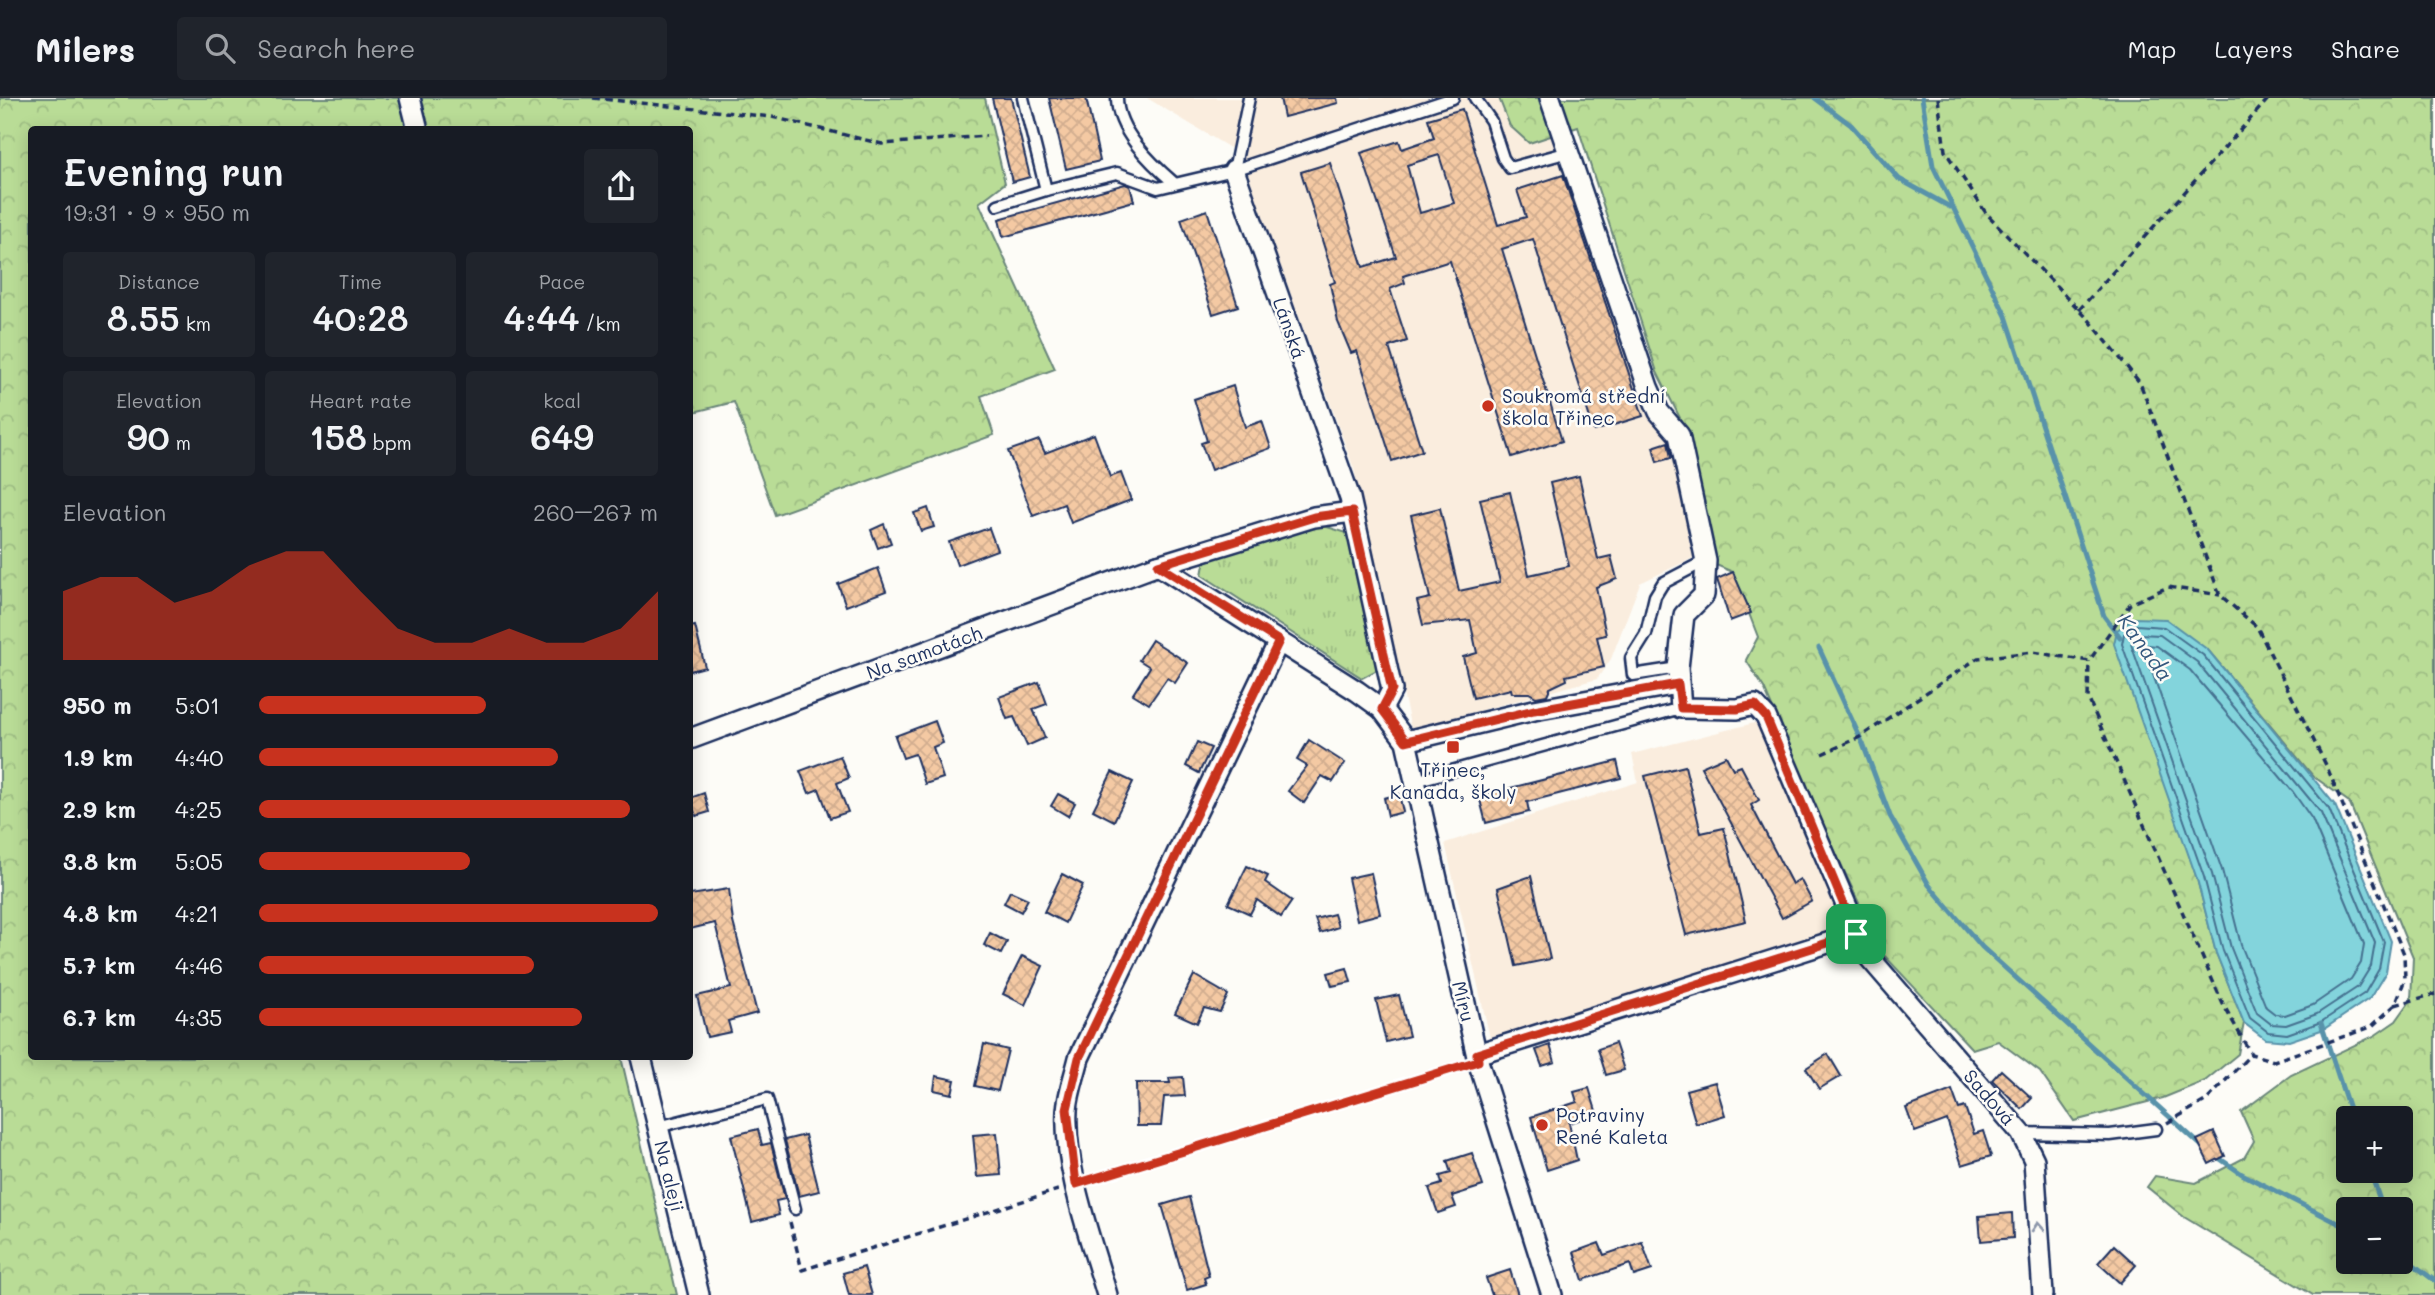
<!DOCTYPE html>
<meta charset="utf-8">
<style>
:root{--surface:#171b24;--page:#20242c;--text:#f1f3f6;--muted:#9ea1a6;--line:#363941;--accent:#c8321e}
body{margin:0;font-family:Mali,sans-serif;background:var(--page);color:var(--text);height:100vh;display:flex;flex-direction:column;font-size:26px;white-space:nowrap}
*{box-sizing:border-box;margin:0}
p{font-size:23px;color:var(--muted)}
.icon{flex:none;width:38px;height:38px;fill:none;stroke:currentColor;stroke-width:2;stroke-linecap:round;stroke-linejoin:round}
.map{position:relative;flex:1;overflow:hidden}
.details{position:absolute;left:28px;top:28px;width:665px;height:934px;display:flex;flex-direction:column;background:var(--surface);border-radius:7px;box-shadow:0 4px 18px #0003}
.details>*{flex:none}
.controls{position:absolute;left:2336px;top:1008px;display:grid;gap:14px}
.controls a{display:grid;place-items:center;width:77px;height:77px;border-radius:7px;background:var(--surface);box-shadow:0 4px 18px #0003;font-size:35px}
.pin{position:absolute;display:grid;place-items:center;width:60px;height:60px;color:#fff;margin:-30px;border-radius:14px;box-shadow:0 4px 10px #0006}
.round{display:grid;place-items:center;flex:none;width:74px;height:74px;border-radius:7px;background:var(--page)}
.summary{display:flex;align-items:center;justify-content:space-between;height:119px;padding:0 35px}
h1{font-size:38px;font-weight:600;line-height:52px}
.metrics{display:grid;grid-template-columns:repeat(3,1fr);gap:10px;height:119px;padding:7px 35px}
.metrics div{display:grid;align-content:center;border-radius:7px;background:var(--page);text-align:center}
.metrics b{font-size:35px;font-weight:600}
.metrics small{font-size:19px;font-weight:400}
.metrics p{font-size:19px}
.chart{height:196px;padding:14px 35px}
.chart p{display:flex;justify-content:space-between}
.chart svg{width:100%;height:126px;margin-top:7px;fill:var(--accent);opacity:.7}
ul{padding:0 35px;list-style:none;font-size:23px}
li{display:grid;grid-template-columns:112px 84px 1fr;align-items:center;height:52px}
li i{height:18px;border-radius:9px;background:var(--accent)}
header{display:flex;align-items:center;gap:42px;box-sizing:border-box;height:98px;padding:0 35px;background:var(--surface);border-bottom:2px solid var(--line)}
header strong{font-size:33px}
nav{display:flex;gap:38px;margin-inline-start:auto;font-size:24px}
.search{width:490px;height:63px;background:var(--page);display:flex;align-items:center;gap:18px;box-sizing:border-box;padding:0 24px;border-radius:7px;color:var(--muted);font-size:26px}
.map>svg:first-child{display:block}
</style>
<header>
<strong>Milers</strong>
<div class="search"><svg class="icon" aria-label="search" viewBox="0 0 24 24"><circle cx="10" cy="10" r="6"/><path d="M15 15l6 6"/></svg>Search here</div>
<nav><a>Map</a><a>Layers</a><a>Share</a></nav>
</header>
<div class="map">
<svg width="2435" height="1197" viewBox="0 0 2435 1197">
<defs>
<pattern id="grass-tufts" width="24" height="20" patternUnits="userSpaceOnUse" patternTransform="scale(1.75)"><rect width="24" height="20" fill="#b9dc96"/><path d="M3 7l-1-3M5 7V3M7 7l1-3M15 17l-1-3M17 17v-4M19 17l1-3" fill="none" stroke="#9ebd84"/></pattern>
<pattern id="forest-crowns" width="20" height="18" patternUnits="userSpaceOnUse" patternTransform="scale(1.75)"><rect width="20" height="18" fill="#b9dc96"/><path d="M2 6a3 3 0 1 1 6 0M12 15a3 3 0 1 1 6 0" fill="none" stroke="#9ebd84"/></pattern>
<pattern id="building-cross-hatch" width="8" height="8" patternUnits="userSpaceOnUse" patternTransform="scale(1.75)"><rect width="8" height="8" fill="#f4c9a3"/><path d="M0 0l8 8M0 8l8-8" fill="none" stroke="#d1ad8f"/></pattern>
</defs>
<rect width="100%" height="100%" fill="#fdfcf7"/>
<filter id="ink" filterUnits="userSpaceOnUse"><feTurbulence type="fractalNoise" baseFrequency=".0143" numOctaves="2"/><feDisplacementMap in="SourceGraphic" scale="14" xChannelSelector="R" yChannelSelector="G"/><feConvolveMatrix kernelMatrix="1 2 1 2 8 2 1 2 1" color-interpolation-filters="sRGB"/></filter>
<g filter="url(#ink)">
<g fill="#faedde">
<path d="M1147 0H1499L1510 28 1559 35 1649 318 1673 342 1697 458 1640 485 1611 561 1597 581 1411 631 1354 371 1240 56Z"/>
<path d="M1758 624 1839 820 1829 838 1498 944 1490 940 1445 745 1638 684 1632 656Z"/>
</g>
<path fill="url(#grass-tufts)" stroke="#6a867a" stroke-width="2" d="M1314 425 1347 435 1377 572 1362 580 1202 477 1206 456Z"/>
<g fill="url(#forest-crowns)" stroke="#6a867a" stroke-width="2" fill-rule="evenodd">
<path d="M0 0H985L1005 85 979 105 1055 271 981 298 994 337 775 417 734 304 690 315V32H32V959H621L677 1197H0Z"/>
<path d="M1499 0H2435V1197H2313L2184 1119 2147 1089 2155 1078 2196 1085 2244 1060 2254 1043 2241 1014 2291 977 2374 938 2396 923 2411 902 2413 859 2349 704 2313 678 2208 552 2172 705 2197 781 2216 855 2244 925 2238 956 2205 983 2163 1000 2074 1023 2040 974 1998 943 1972 951 1882 855 1822 725 1764 590 1746 562 1758 539 1733 474 1716 467 1686 332 1657 274 1578 29 1529 45 1510 28ZM2348 1020H2401V1073H2348ZM2348 1111H2401V1164H2348Z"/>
</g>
<path fill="#83d4dc" stroke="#5992aa" stroke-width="2" d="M2134 520 2166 521 2208 552 2335 707 2391 843 2386 874 2370 900 2324 931 2289 943 2265 941 2244 925 2216 855 2197 781 2114 546 2117 532Z"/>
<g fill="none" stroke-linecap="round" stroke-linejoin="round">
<g stroke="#457190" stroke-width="2">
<path d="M2136 527 2164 529 2203 557 2329 711 2384 844 2379 871 2365 895 2321 924 2287 936 2268 934 2250 920 2223 853 2204 779 2122 546 2124 536Z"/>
<path d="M2139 536 2160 537 2197 564 2321 715 2375 845 2371 868 2358 889 2317 916 2286 927 2271 926 2257 915 2231 850 2212 776 2131 546Z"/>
<path d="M2147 547 2157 548 2190 572 2293 694 2312 721 2364 846 2361 865 2351 881 2313 907 2285 917 2275 916 2266 909 2241 847 2222 772 2144 551Z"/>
</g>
<g stroke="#5992aa" stroke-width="5">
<path d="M1815 0 1851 27 1899 81 1950 109"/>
<path d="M1922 0 1933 68 2006 218 2104 518 2120 539"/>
<path d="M1819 550 1863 646 1890 718 1929 787 1982 849 2205 1051"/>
<path d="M2321 925 2352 1020"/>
<path d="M2216 1058 2242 1076 2348 1130"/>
<path d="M2370 1073 2383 1111"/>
<path d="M2401 1157 2435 1183"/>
</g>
</g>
<g fill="url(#building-cross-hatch)" stroke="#1b2f5e" stroke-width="2" fill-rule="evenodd">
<path d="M992 0H1011L1030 79 1012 84Z"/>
<path d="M1049 0H1086L1100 63 1066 71Z"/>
<path d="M1280 0H1337L1338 5 1284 19Z"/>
<path d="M1462 11 1498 127 1526 119 1517 92 1563 77 1643 318 1594 333 1533 141 1502 151 1562 343 1512 359 1450 163 1403 178 1405 185 1390 191 1407 243 1389 249 1422 353 1392 363 1357 253 1351 255 1338 224 1330 186 1335 184 1301 74 1330 65 1363 169 1396 159 1361 55 1399 43 1402 51 1434 40 1428 21ZM1439 57 1454 105 1420 115 1407 67Z"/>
<path d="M1125 86 1130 88 1134 103 1003 139 999 121Z"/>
<path d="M1207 112 1238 208 1213 216 1181 121Z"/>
<path d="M1233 288 1245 329 1262 323 1271 350 1211 372 1201 345 1207 343 1194 301Z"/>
<path d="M1094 336 1110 379 1121 375 1131 402 1071 425 1064 406 1033 418 1008 353 1039 342 1045 355Z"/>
<path d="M1668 344 1671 360 1657 364 1653 349Z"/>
<path d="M1579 378 1598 461 1611 458 1617 481 1596 489 1606 537 1597 539 1604 569 1566 578 1567 582 1550 590 1547 597 1536 599 1529 595H1512L1511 591 1473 600 1463 559 1477 555 1470 522 1423 527 1417 503 1430 500 1411 417 1440 410 1459 493 1500 484 1480 401 1510 394 1529 477 1569 468 1550 385Z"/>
<path d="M928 410 934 429 921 433 914 415Z"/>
<path d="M884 426 891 445 878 450 871 432Z"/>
<path d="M989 430 997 452 957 467 949 444Z"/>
<path d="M878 470 886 493 846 508 838 486Z"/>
<path d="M1733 474 1751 515 1730 523 1717 481Z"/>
<path d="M695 528 705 569 690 573V529Z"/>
<path d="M1152 542 1188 565 1175 585 1167 580 1149 606 1133 596 1150 569 1139 562Z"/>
<path d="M1039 584 1047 606 1033 611 1045 640 1027 648 1014 619 1007 621 999 599Z"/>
<path d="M935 623 943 645 933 649 943 680 925 686 915 656 903 660 895 638Z"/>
<path d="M1309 642 1345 665 1333 684 1322 678 1304 705 1288 693 1307 668 1297 662Z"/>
<path d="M1197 644 1211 650 1199 675 1186 668Z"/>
<path d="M840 658 849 680 837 685 848 714 830 720 819 691 809 695 800 673Z"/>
<path d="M1726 658 1733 671 1741 668 1759 702 1751 707 1792 786 1800 781 1812 803 1782 820 1701 669Z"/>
<path d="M1617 663 1621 680 1527 704 1529 714 1486 725 1479 698Z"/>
<path d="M1685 668 1701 735 1724 730 1746 823 1686 837 1645 678Z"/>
<path d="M1112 674 1133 684 1114 723 1093 712Z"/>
<path d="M704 695 709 714 696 718 690 700Z"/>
<path d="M1058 696 1075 705 1068 718 1051 708Z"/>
<path d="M1399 696 1403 714 1388 718 1384 700Z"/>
<path d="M1247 768 1268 778 1265 784 1292 803 1281 819 1257 802 1250 816 1228 806Z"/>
<path d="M1371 775 1380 816 1357 822 1348 780Z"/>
<path d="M1062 776 1083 787 1065 825 1044 814Z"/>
<path d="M1531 778 1550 861 1516 868 1498 790Z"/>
<path d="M729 791 733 824 757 915 728 923 731 934 707 939 697 898 731 890 715 825 690 831V797Z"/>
<path d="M1010 793 1028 801 1021 814 1004 805Z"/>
<path d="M1334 816 1338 829 1320 835 1315 821Z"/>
<path d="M990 835 1007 844 1001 856 984 847Z"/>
<path d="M1022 858 1043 868 1025 907 1003 896Z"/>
<path d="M1347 870 1351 884 1332 888 1328 875Z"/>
<path d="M1194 877 1228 897 1220 914 1204 910 1197 925 1175 915Z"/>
<path d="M1399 897 1409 938 1386 944 1376 902Z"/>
<path d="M1615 945 1624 972 1606 977 1598 951Z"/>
<path d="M984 946 1008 952 998 993 975 988Z"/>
<path d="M1550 947 1555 964 1542 968 1536 952Z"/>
<path d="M1828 956 1841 978 1819 991 1806 970Z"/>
<path d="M2001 972 2032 1000 2022 1011 1992 982Z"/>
<path d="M936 978 955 982 952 996 934 992Z"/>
<path d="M1183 979 1185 998 1164 999 1161 1028H1137L1136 985H1170L1169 980Z"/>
<path d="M1715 984 1725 1017 1696 1026 1686 992Z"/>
<path d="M1589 990 1597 1016 1569 1025 1577 1062 1547 1072 1531 1019 1577 1004 1574 994Z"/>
<path d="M1952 992 1959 1011 1965 1009 1974 1036 1983 1033 1991 1058 1962 1067 1947 1022 1915 1034 1906 1010Z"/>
<path d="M758 1031 762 1047 771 1045 785 1101 776 1103 779 1117 752 1124 731 1038Z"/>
<path d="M2214 1034 2225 1058 2209 1066 2197 1042Z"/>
<path d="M997 1035 1001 1077 977 1079 973 1037Z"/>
<path d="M805 1037 819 1093 799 1098 785 1042Z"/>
<path d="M1472 1055 1483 1088 1452 1098 1456 1109 1438 1115 1429 1090 1442 1086 1440 1078 1451 1075 1447 1063Z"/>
<path d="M1189 1099 1209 1178 1204 1180 1206 1186 1187 1192 1162 1107Z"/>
<path d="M2012 1115 2013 1140 1981 1143 1979 1118Z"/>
<path d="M1642 1144 1652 1172 1634 1178 1630 1166 1583 1182 1574 1154 1599 1145 1604 1157Z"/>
<path d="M2114 1147 2136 1167 2120 1185 2098 1165Z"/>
<path d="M864 1169 872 1197H849L843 1175Z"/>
<path d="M1510 1172 1518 1197H1492L1486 1180Z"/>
</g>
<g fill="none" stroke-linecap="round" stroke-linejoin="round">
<g stroke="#1b2f5e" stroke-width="15">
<g id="service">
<path d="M1023 0 1046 92 1117 75 1158 90 1234 72 1453 0"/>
<path d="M1117 0C1117 33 1151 65 1174 85"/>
<path d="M1475 0 1491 23 1503 60 1510 70 1569 54"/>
<path d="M1234 72 1249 0"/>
<path d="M998 107 1046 92"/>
<path d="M1678 570 1633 577 1631 560 1646 536 1655 498 1663 485 1705 463"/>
<path d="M1415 683 1681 610"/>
<path d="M658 1029 767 1001 795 1111"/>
<path d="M2022 1035 2110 1037 2156 1031"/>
</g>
</g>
<g stroke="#1b2f5e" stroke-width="24">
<g id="minor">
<path d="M410 0 418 32"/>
<path d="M1550 0 1648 289 1659 314 1679 337 1706 463 1704 497 1684 517 1678 570 1681 610 1737 611 1755 607 1766 619 1868 858 2021 1035 2034 1062 2043 1197"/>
<path d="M1234 72 1350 400 1392 592 1382 611"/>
<path d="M1158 467 1357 593 1382 611 1406 643 1478 963 1552 1197"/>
<path d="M690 641 1158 467 1314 419 1352 414"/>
<path d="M1406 643 1534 612 1678 586"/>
<path d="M1477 956 1856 836"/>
<path d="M641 959 699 1197"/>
<path d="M1107 1197C1091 1141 1064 1072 1067 1013 1068 995 1075 977 1079 960L1279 543"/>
</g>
</g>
<g stroke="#1b2f5e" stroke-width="3.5" stroke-dasharray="7 5" stroke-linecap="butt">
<path d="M593 0 772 19 882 46 986 38"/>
<path d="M1938 0 1945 53 1986 115 2090 223 2140 285 2220 497 2257 529 2327 669 2404 856 2405 881 2395 907 2371 929 2274 963 2251 956 2223 906 2088 600 2089 563"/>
<path d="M2079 212 2269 0"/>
<path d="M1822 656 1860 639 1978 560 2033 554 2089 563 2130 506 2168 489 2220 497"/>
<path d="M2395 907 2435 896"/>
<path d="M2167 1025 2207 1002 2251 956"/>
<path d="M1092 1081 1463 968"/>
<path d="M790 1124 802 1172 1058 1092"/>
</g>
<use href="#service" stroke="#fdfcf7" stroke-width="10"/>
<use href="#minor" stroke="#fdfcf7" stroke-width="19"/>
</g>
<defs><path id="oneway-chevron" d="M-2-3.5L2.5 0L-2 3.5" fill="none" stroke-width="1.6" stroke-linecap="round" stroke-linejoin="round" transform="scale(1.75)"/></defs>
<use stroke="#8c96aa" href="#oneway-chevron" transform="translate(2038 1129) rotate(-94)"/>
</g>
<g fill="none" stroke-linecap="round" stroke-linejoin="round" filter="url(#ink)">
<g stroke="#fff" stroke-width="14">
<path id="route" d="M1352 414 1392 592 1382 611 1406 643 1534 612 1678 586 1681 610 1737 611 1755 607 1766 619 1856 836 1477 956 1478 963 1076 1086 1067 1011 1079 960 1279 543 1158 467 1314 419Z"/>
</g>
<use href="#route" stroke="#c8321e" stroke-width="9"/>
</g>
<g fill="#c8321e" stroke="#fdfcf7" stroke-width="2.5">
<circle cx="1488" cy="308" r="7"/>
<rect x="1446" y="642" width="14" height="14" rx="3.5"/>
<circle cx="1542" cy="1027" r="7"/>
</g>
<g text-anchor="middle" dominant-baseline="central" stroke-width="5" stroke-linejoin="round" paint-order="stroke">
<g font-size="19" fill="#1b2f5e" stroke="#fdfcf7">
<text transform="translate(1290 230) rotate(71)">Lánská</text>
<text transform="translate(924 554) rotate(-20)">Na samotách</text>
<text transform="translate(1464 903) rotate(76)">Míru</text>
<text transform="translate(1990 999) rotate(49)">Sadová</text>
<text transform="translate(670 1078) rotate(76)">Na aleji</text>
</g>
<g font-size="19" fill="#1b2f5e" stroke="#fdfcf7" text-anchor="start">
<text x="1502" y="297">Soukromá střední<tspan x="1502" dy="22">škola Třinec</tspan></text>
<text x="1453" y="671" text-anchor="middle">Třinec,<tspan x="1453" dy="22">Kanada, školy</tspan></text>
<text x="1556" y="1016">Potraviny<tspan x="1556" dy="22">René Kaleta</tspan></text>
</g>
<g font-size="21" font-style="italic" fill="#35587e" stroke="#fdfcf7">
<text transform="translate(2146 549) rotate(54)">Kanada</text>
</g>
</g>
</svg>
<div class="controls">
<a>+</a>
<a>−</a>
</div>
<div class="pin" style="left:1856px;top:836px;background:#1e9e55"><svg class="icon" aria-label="arrive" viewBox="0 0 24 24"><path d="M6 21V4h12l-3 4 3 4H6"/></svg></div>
<section class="details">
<div class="summary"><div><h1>Evening run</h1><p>19:31 · 9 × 950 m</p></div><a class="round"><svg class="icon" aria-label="share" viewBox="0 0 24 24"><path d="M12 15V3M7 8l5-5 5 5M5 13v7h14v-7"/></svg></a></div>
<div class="metrics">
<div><p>Distance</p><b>8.55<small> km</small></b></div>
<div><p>Time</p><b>40:28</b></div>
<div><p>Pace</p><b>4:44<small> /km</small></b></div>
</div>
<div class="metrics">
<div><p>Elevation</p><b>90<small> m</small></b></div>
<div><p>Heart rate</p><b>158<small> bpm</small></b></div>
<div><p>kcal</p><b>649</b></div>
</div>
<div class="chart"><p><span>Elevation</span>260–267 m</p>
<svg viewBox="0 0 160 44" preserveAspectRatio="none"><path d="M0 44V20L10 15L20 15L30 24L40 20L50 11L60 6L70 6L80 20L90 33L100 38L110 38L120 33L130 38L140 38L150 33L160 20V44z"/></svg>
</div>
<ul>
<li><b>950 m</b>5:01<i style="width:57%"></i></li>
<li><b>1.9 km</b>4:40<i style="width:75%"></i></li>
<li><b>2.9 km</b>4:25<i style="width:93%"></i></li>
<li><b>3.8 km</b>5:05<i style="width:53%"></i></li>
<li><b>4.8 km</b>4:21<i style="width:100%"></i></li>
<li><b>5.7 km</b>4:46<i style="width:69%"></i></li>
<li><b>6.7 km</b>4:35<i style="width:81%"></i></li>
</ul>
</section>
</div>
